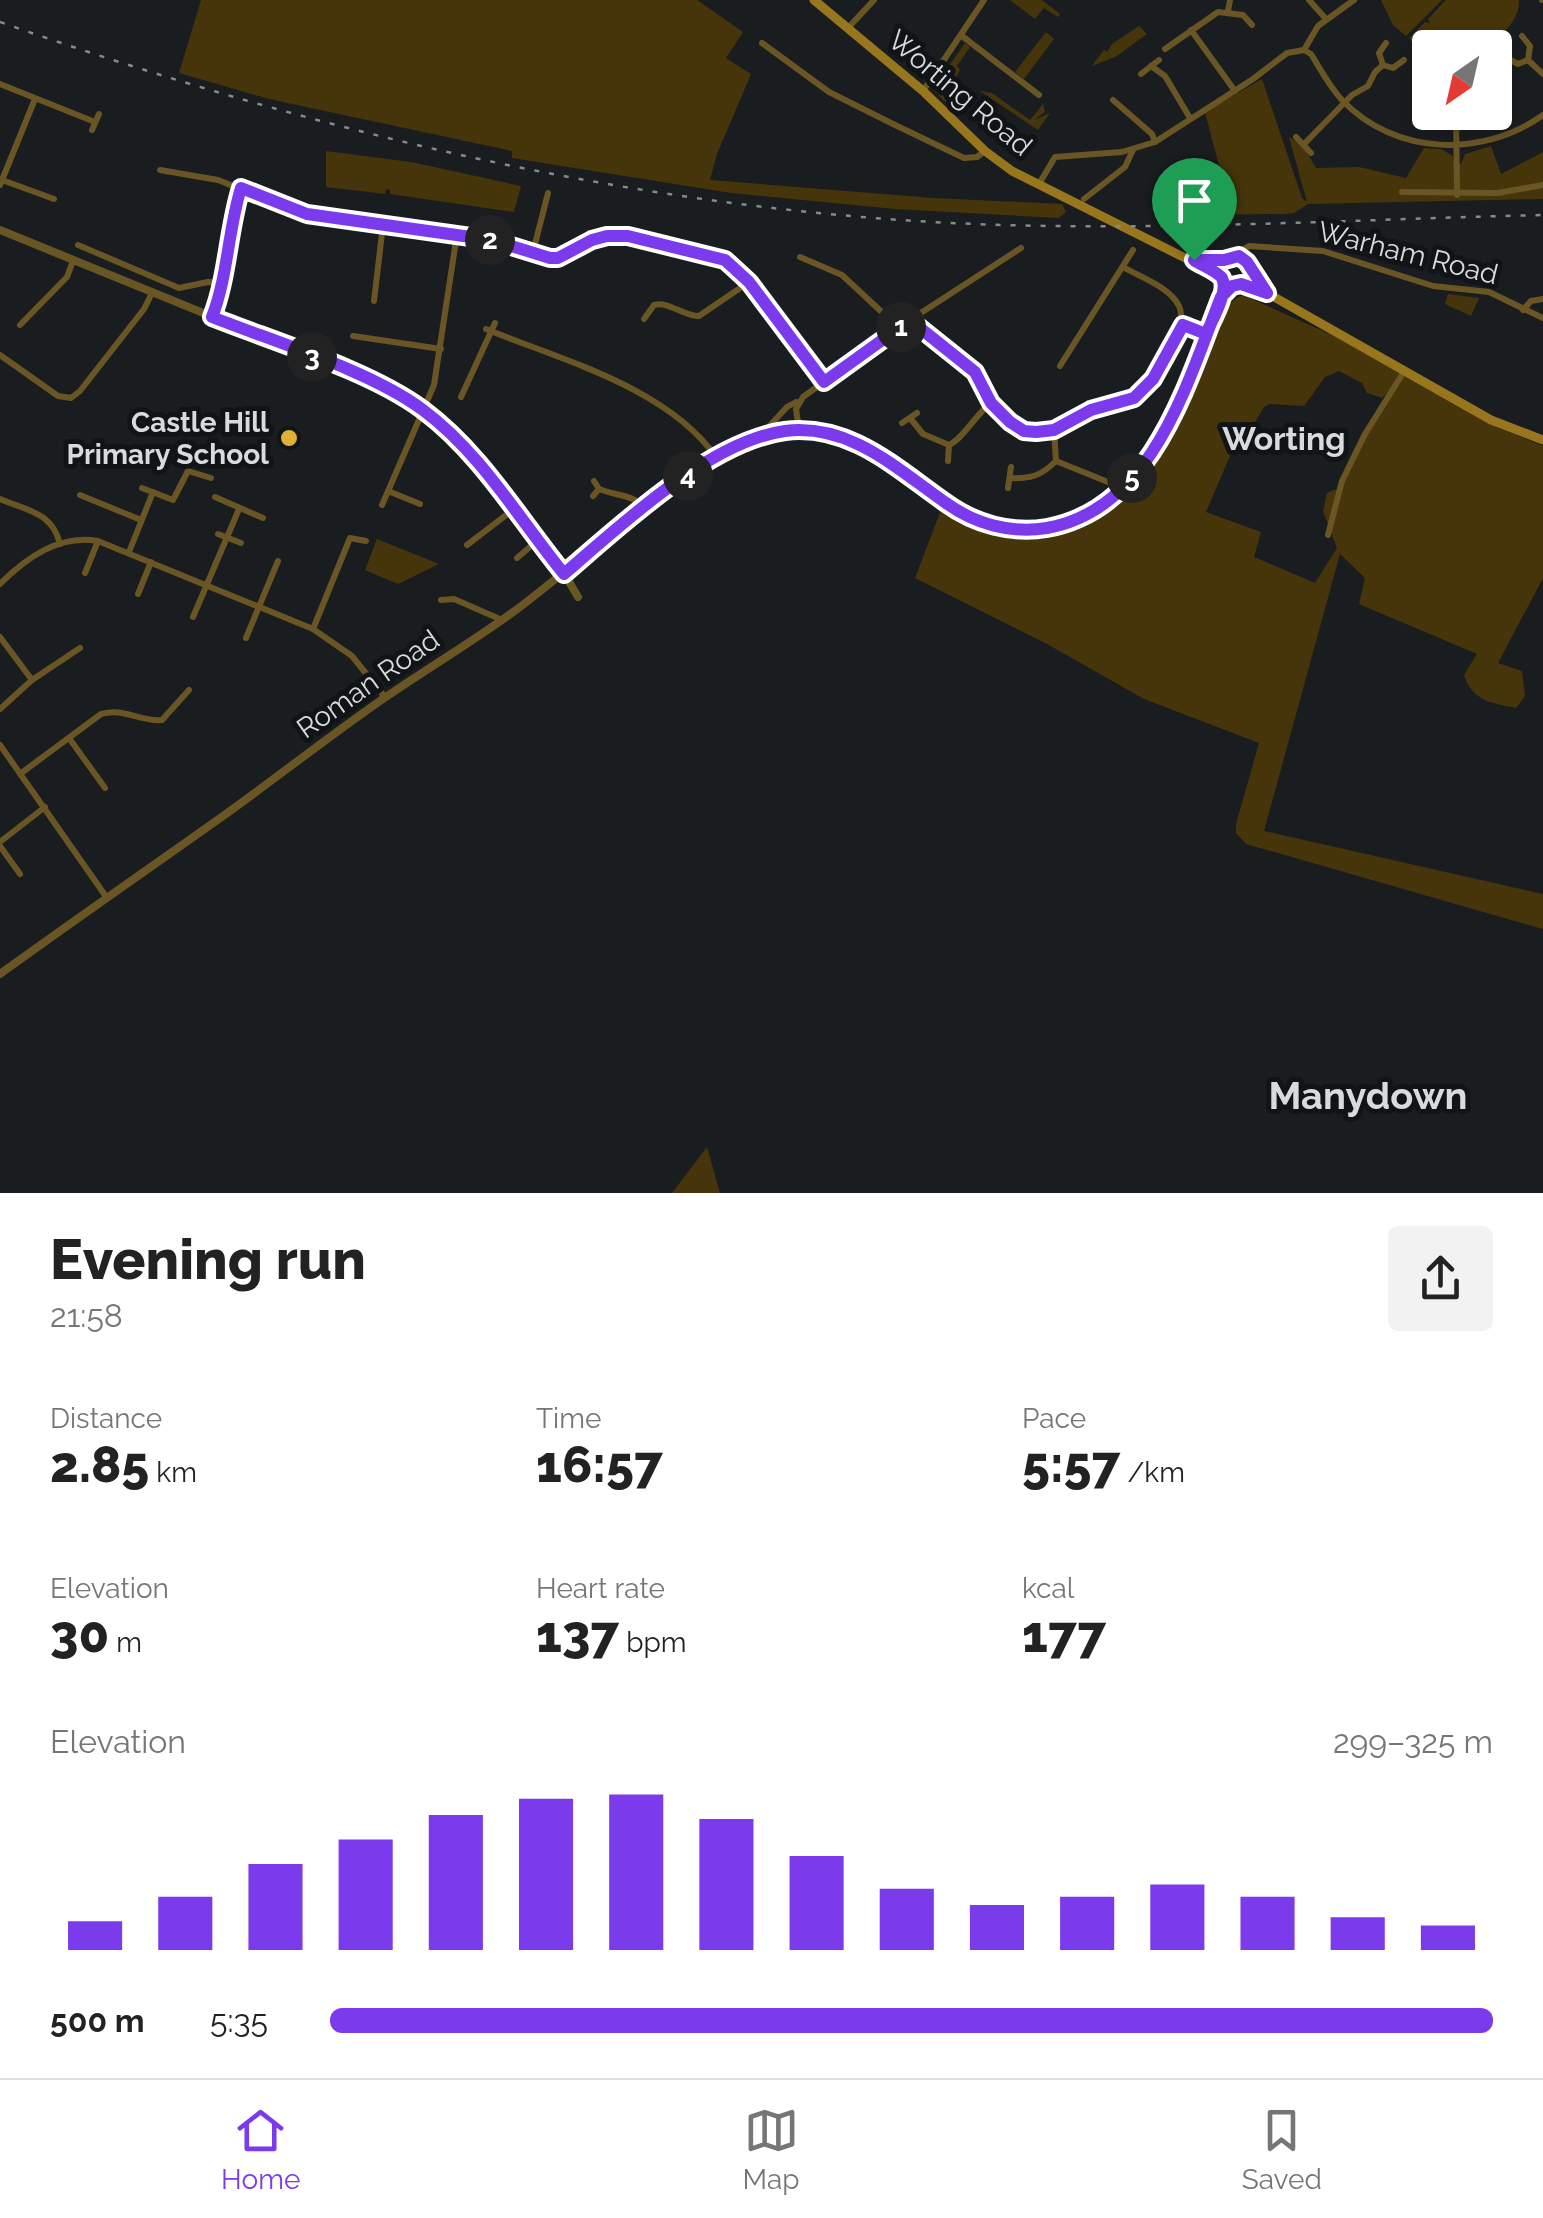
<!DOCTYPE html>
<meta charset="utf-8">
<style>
:root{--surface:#fff;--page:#f2f2f2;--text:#222;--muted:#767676;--line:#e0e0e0;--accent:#7c3aed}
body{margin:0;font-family:Raleway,sans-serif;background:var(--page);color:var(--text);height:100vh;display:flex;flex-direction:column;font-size:38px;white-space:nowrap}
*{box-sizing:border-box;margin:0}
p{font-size:32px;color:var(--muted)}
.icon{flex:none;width:55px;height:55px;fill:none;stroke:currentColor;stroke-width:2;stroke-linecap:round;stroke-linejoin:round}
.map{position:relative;height:1193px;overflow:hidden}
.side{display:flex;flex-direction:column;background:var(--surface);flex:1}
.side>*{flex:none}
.needle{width:65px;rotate:214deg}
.fabs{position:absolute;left:1412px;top:30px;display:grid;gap:20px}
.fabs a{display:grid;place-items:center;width:100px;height:100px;border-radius:10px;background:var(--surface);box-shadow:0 5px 15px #0003;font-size:50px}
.pin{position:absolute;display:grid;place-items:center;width:85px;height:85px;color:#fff;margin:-102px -42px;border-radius:50% 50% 50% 0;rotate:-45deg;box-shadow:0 0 10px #0007}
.pin .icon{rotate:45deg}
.km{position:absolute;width:50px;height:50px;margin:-25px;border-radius:50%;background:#222;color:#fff;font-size:28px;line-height:50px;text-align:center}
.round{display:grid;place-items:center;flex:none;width:105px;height:105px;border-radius:10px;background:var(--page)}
.summary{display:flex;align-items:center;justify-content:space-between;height:170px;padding:0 50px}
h1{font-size:55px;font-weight:800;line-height:75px}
.metrics{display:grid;grid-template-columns:repeat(3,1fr);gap:15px;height:170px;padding:10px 50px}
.metrics div{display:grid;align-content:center}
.metrics b{font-size:50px;font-weight:800}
.metrics small{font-size:28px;font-weight:400}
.metrics p{font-size:28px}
.chart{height:280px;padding:20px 50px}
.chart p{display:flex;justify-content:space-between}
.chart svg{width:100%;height:180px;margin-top:10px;stroke:var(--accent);stroke-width:6}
ul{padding:0 50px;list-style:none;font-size:32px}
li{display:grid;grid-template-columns:160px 120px 1fr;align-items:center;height:75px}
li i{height:25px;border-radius:12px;background:var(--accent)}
.menu{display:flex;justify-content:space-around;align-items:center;height:140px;border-top:2px solid var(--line);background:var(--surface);font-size:28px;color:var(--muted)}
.menu a{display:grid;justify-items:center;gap:5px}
.menu .selected{color:var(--accent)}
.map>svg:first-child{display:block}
</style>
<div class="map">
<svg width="1543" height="1193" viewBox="0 0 1543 1193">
<rect width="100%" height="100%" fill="#1a1d1f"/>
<g fill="#46350a" fill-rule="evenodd">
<path d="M201 0H697L743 32 726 58 751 74 717 154 710 180 933 198 1062 204 1066 212 1059 218 895 209 731 193 512 158V151L269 99 179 73Z"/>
<path d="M1010 0H1042L1060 14 1058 17 1044 8 1035 19Z"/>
<path d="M1381 0H1442L1406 36 1393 25Z"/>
<path d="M1446 0H1519C1520 21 1502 32 1491 47L1430 48V57L1419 52 1409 38 1425 22 1430 23 1428 19Z"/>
<path d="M1139 26 1147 34 1117 56 1092 66 1104 50 1107 52 1112 44Z"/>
<path d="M1046 32 1054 39 1024 79 1015 72Z"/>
<path d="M965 43 970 47 957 66 960 70 947 94 962 107 957 115 933 89Z"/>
<path d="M1262 79 1302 198 1307 202 1289 137 1302 145 1316 168 1359 167 1406 178 1424 148 1441 149 1453 156 1454 163 1461 164 1465 154 1491 146 1501 174 1543 152V199L1308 204 1294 213 1283 214 1185 215 1223 181 1205 112Z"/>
<path d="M980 91 992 93 1030 120 1043 104 1045 112 1034 120 1050 113 1038 130Z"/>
<path d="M326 151 411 162 521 186 514 212 390 194V190L386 189 385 194 326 187Z"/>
<path d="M1448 294 1479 298 1471 316 1445 304Z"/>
<path d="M1243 295 1334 336 1487 423 1543 446V578L1498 663 1522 671 1525 696 1516 708C1492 703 1472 701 1464 675L1477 654 1359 604 1365 578 1340 554 1264 831 1543 894V929L1246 844 1236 833V824L1259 743 1144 699 1047 644 915 578 941 510C963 518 990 533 1014 534 1134 543 1174 439 1211 345 1219 327 1223 302 1243 295ZM1339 371 1362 383 1367 393 1382 398 1387 393 1339 488 1327 493 1323 511 1337 548 1315 583 1254 557 1261 532 1206 512 1236 442H1243L1264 407 1269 404 1304 406 1325 377Z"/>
<path d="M377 539 439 564 398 584 365 570Z"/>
<path d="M707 1147 720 1193H672Z"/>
</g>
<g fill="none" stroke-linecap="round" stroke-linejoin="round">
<g stroke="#6a5625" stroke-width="6">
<path d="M1309 0 1326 19"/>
<path d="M1542 0H1543"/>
<path d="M1228 11 1230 0"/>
<path d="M848 28 874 0"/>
<path d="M1191 30 1235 91"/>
<path d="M962 36 1039 95"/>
<path d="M762 43 829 92 895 125 964 158 977 157 985 151"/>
<path d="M1386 43 1379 53 1383 65 1393 68 1404 60"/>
<path d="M1165 49 1218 12 1243 15 1252 25"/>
<path d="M1304 50 1311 54C1321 70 1329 86 1342 100 1395 156 1483 158 1543 115"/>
<path d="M1304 50 1318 26 1354 0"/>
<path d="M1505 57 1518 64 1528 60 1530 46 1522 36"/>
<path d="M1528 60 1543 74"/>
<path d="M1151 66 1165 76 1190 118"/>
<path d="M1141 74 1159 60"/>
<path d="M0 84 95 122"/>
<path d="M923 91 984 0"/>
<path d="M1113 100 1152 134 1155 142"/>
<path d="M1456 112 1457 195"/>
<path d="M92 130 99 114"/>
<path d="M1296 137 1311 153"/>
<path d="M1305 143 1352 95 1368 86 1375 72 1383 65"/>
<path d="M160 170 218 180 307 215 492 240 550 258H557L607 236H628L725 260 749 282 823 381"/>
<path d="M2 180 54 199"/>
<path d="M1039 184 1055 157 1122 152 1155 142 1253 79 1287 53 1304 50"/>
<path d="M0 185 35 99"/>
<path d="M1402 192 1498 193 1543 185"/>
<path d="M1084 199 1125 167 1133 150"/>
<path d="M78 245 179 288 208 282 223 283"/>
<path d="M533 252 548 193"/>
<path d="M1235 255 1249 246 1323 251 1433 286 1489 292 1543 318"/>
<path d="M800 257 842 275 899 328"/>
<path d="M374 301 383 225"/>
<path d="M1523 310 1531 301 1543 299"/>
<path d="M212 317C228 276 228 230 241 187"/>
<path d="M644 319 654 305C669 301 683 316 699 316L749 282"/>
<path d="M910 320C930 336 953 350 971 368 991 388 994 422 1025 431 1049 438 1069 419 1090 411 1104 406 1120 405 1134 398 1153 387 1190 326 1179 306 1170 287 1140 277 1123 267"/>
<path d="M20 325 67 277 73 261"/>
<path d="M1183 325 1206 334"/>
<path d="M486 329C561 360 667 387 716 457"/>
<path d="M353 336 441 349"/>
<path d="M0 355 58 396 71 398 80 391 144 309 152 293"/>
<path d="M1060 366 1133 250"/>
<path d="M461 397 495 323"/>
<path d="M910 418 923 434 949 445C963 439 975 415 991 403"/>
<path d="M902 423 917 413"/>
<path d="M799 430 796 409 803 397 910 320 1021 248"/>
<path d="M762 434 787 407 796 402"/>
<path d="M948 461 949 445"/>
<path d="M1056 461 1108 482"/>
<path d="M1010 478C1030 479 1041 476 1056 461L1054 430"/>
<path d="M142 488 173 500 188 471 211 478"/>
<path d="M1008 488 1011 467"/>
<path d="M599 489C616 496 630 494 644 506"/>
<path d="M388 491 420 504"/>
<path d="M80 495 141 520"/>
<path d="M593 496 599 489 594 481"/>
<path d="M215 497 263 518"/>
<path d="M0 499C28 511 52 512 60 544"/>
<path d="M382 505 434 385 457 234"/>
<path d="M218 534 241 543"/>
<path d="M1328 535 1342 481 1365 434 1405 370"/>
<path d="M467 545 514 509"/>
<path d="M129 552 153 492"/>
<path d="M517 558 538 540"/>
<path d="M85 573 98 541"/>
<path d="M0 584C26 558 59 534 98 541L313 629 352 656 385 697"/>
<path d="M138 594 151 562"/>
<path d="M441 600 454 599 502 620"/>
<path d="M193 617 239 509"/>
<path d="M313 629 350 538 366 541"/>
<path d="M0 637 32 680"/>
<path d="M246 638 278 561"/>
<path d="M0 709 32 680 80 648"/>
<path d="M69 738 105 788"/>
<path d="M0 745 107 898"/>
<path d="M20 774 101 714C123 707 140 722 162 720L189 690"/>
<path d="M0 842 45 807"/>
<path d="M0 846 20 874"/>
</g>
<g stroke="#6a5625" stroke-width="8">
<path d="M0 230 365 379 417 406 455 438 564 573 578 597"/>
<path d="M0 974C72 922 144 872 216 821 271 782 324 740 380 701 422 672 467 645 509 615 583 562 652 488 733 447 827 398 878 460 950 506 979 525 1013 533 1047 528 1152 510 1188 383 1221 297L1224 281"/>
</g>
<g stroke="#97761e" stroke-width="9">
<path d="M814 0 923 91 985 151 1012 171 1221 276"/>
<path d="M1196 260H1224L1239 256 1247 262 1266 291"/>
<path d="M1224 260 1220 273 1225 283 1267 293 1491 420 1543 440"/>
</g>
<path stroke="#878a8b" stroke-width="2.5" stroke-dasharray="5 10" stroke-linecap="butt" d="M0 22C283 121 574 194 874 218 1095 236 1322 220 1543 215"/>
</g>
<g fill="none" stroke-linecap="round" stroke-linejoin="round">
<g stroke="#fff" stroke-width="20">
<path id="route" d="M1194 260C1201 265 1217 271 1222 278 1229 292 1212 320 1206 334L1183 325 1153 379 1134 398 1091 410 1054 430 1036 432 1024 431 1010 422 991 403 975 372 910 320 824 382 749 282 725 260 628 236H607L592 240 558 258H550L492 240 307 214 241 188C228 230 228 276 212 317 275 342 371 371 423 410 481 453 519 519 564 574 621 525 710 441 785 431 850 423 897 469 946 503 975 524 1011 534 1047 528 1153 509 1187 383 1221 297L1232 286 1241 284 1267 293 1247 262 1239 256 1224 260H1194"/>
</g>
<use href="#route" stroke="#7c3aed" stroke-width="12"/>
</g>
<circle fill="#e0b034" stroke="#111416" stroke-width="4" cx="289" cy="438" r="10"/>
<g text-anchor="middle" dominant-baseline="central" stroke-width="10" stroke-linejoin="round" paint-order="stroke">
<g font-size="28" fill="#d8dadb" stroke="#111416">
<text transform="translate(960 93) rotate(40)">Worting Road</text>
<text transform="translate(1408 253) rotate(14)">Warham Road</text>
<text transform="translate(368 684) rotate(-35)">Roman Road</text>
</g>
<g font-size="28" font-weight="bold" fill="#d8dadb" stroke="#111416" text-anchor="end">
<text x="269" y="422">Castle Hill<tspan x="269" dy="32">Primary School</tspan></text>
</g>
<g font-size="32" font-weight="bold" fill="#d8dadb" stroke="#111416">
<text x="1284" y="438">Worting</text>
</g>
<g font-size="38" font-weight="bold" fill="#d8dadb" stroke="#111416">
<text x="1368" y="1095">Manydown</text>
</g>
</g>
</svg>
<div class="fabs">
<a><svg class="needle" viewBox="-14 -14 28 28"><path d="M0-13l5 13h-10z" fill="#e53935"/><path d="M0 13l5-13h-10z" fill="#767676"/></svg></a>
</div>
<div class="pin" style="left:1194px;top:260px;background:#1e9e55"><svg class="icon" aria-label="arrive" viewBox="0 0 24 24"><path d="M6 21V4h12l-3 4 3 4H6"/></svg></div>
<b class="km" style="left:901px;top:327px">1</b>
<b class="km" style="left:490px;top:240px">2</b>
<b class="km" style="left:312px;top:357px">3</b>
<b class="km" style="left:688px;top:476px">4</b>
<b class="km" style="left:1132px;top:478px">5</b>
</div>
<section class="side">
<div class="summary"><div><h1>Evening run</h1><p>21:58</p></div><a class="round"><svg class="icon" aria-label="share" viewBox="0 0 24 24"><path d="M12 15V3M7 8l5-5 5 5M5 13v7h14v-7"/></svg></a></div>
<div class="metrics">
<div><p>Distance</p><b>2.85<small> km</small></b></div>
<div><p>Time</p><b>16:57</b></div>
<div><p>Pace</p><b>5:57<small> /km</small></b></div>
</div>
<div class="metrics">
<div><p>Elevation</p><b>30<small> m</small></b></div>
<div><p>Heart rate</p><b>137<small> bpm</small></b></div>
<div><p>kcal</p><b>177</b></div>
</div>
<div class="chart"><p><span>Elevation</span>299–325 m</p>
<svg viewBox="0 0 160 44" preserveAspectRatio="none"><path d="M5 44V37M15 44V31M25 44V23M35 44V17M45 44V11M55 44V7M65 44V6M75 44V12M85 44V21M95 44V29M105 44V33M115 44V31M125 44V28M135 44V31M145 44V36M155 44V38"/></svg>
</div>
<ul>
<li><b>500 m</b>5:35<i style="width:100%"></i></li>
</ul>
</section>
<nav class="menu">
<a class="selected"><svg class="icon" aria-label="home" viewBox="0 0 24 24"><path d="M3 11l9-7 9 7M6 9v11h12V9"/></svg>Home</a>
<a><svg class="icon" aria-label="map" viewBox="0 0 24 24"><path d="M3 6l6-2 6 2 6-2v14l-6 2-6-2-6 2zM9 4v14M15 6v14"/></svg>Map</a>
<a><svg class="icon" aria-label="saved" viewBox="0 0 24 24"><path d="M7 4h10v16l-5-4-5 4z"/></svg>Saved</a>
</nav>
